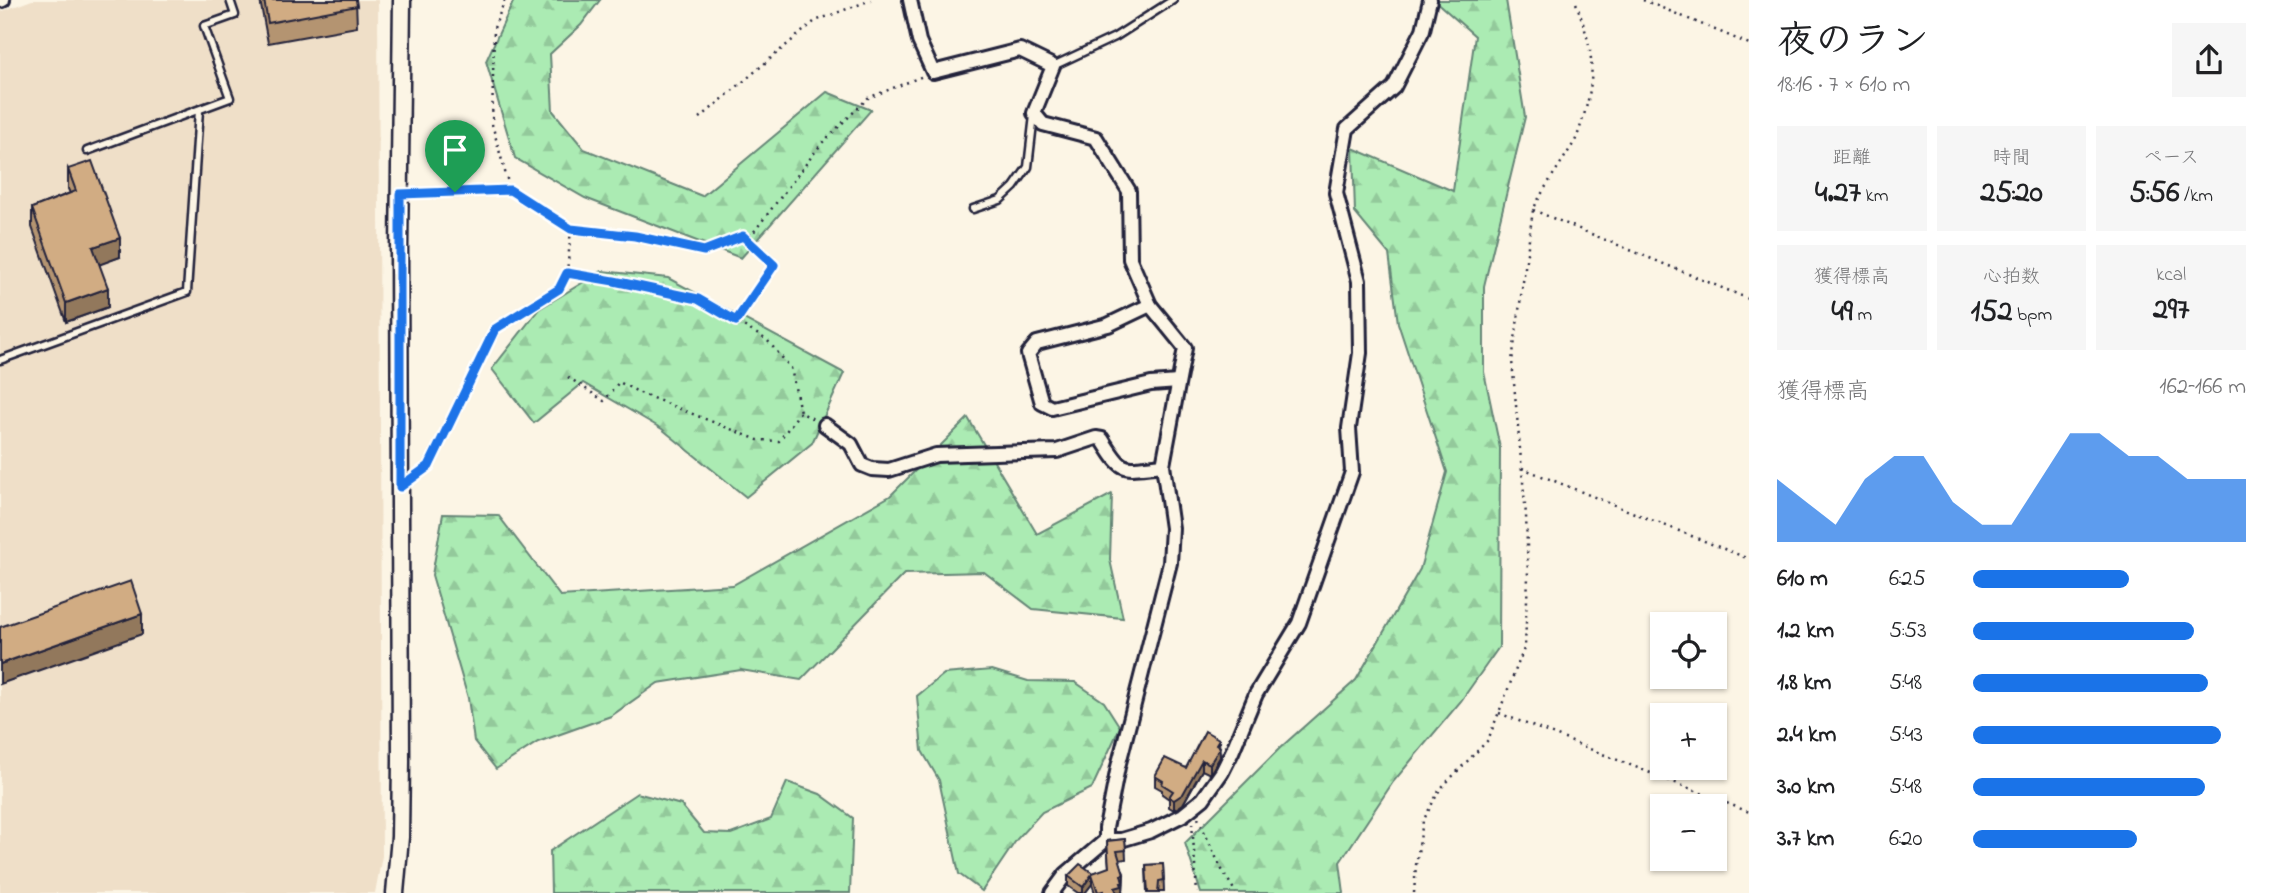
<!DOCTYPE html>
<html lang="ja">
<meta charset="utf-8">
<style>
:root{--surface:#fff;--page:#f6f6f6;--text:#202124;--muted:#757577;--accent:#1a73e8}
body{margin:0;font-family:"Indie Flower","Klee One",sans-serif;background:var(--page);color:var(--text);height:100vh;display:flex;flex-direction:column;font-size:26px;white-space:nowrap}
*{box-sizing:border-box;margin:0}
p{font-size:23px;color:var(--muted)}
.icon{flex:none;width:38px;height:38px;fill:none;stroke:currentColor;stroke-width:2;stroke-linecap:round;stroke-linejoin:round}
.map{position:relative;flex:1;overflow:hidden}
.details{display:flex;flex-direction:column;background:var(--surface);width:525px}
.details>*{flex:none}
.fabs{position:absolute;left:1650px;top:612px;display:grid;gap:14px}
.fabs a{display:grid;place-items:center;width:77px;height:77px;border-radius:0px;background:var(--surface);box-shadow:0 2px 5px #0004;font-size:35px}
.pin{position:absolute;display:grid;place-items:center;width:60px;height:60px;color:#fff;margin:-72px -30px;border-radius:50% 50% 50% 0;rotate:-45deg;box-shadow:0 0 7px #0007}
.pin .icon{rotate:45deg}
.round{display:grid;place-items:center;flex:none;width:74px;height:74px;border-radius:0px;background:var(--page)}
.overview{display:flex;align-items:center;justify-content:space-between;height:119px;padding:0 28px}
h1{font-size:38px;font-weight:700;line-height:52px}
.figures{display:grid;grid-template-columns:repeat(3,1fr);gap:10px;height:119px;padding:7px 28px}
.figures div{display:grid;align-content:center;border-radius:0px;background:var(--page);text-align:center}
.figures b{font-size:30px;font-weight:700}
.figures small{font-size:19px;font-weight:400}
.figures p{font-size:19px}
.chart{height:196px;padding:14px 28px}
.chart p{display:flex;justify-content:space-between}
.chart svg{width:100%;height:126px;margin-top:7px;fill:var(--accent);opacity:.7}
ul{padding:0 28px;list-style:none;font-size:23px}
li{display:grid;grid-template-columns:112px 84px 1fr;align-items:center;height:52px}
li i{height:18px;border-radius:9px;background:var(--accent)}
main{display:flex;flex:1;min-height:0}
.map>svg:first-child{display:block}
</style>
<main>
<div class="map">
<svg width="1749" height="893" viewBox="0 0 1749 893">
<defs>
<pattern id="forest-firs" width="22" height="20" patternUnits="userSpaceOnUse" patternTransform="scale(1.75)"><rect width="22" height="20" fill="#abebb3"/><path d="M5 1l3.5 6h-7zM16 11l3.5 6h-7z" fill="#93c99b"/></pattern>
</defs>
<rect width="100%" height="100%" fill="#fcf5e5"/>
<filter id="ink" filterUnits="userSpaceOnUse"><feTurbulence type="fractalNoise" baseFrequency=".0143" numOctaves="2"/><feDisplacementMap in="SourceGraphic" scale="14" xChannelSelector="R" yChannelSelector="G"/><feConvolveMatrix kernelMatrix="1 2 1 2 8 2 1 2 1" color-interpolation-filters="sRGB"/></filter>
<g filter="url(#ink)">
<path fill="#efdfc8" d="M32 0H378L382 856 375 893H0V12Z"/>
<g fill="url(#forest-firs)" stroke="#668677" stroke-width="2">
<path d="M514 0H600L581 25 550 54 553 111 584 149 702 196 827 92 871 110 741 258 585 198 515 158 486 61Z"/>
<path d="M1434 0H1506L1525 117 1484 286V372L1500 448 1499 647 1461 701 1393 782 1340 862 1344 893H1201L1185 843 1280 748 1356 680 1420 569 1447 472 1398 323 1389 254 1355 213 1353 148 1453 191 1475 36Z"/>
<path d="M602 271 668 278 844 373 812 443 746 497 662 429 583 383 534 423 492 369 539 309Z"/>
<path d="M968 418 1037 534 1112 494 1110 560 1123 618 1033 609 984 572 904 574 801 680 741 670 658 683 611 716 538 742 496 769 474 741 468 698 432 575 443 514 498 515 560 596 733 585 890 496Z"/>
<path d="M992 670 1028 681 1075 682 1104 702 1120 727 1092 788 1042 812 1017 839 982 891 959 874 939 780 922 751 917 696 944 674Z"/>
<path d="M787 782 820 794 853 818 850 893H551L550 851 637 793 681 805 704 833 731 834 771 819Z"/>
</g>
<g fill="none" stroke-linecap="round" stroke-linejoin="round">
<g stroke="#22223b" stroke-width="11">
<g id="service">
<path d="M1053 66 1115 37 1173 0"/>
<path d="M87 151 230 98 204 26 235 15 230 0"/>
<path d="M973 209 1000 200 1014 187 1028 167 1034 115"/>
<path d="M0 360 187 292 199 110"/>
</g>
</g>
<g stroke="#22223b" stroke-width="18">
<g id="minor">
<path d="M910 0 919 41 933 72 1020 50 1053 66 1034 113 1043 124 1096 138 1129 191 1130 259 1150 305 1185 348 1163 465 1172 528 1170 563 1118 767 1106 828V840L1066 874 1052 893"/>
<path d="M0 1 3 0"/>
<path d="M1150 305 1108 325 1037 343 1028 354 1042 403 1052 408 1151 384 1178 382"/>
<path d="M825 425 851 444 862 465 872 469 889 470 936 455 1057 451 1096 438 1102 439C1124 475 1122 469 1163 465"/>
<path d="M1110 840H1121L1151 831 1183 815 1203 799 1222 772 1232 752 1256 694 1299 623 1352 472 1349 428 1360 353 1359 281 1336 193 1347 129 1394 87 1423 30 1430 0"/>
</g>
</g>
<g stroke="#22223b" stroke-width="21">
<path id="tertiary" d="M395 893 400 837 401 761 399 249 402 0"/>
</g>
<g stroke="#22223b" stroke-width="2.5" stroke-dasharray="2 5" stroke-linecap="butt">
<path d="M505 0 494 28 492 124 510 190"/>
<path d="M1643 0 1749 44"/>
<path d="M700 118 815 21 871 0"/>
<path d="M415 193 510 190 571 229 567 273 614 281 698 299 767 340 791 368 800 412"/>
<path d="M1533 210 1749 299"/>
<path d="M571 229 634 236 704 251 753 233 822 143 868 98 923 76"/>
<path d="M736 321 774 265 743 236"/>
<path d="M568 377 604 401 619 382 640 393 758 440 779 441 800 412 813 419"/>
<path d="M1522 468 1749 559"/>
<path d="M415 476 429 466 495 329 559 289 567 273"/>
<path d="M1499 713 1749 812"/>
<path d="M1198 818 1221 868 1236 893"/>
<path d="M1192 823 1197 893"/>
<path d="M1414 893 1416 865 1423 821 1440 789 1488 740 1525 646 1528 577 1526 515 1512 361 1533 210C1545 185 1561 164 1575 141 1579 133 1581 124 1584 115 1598 69 1591 44 1575 0"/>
</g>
<use href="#service" stroke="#fcf5e5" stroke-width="6"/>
<use href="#minor" stroke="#fcf5e5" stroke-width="12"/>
<use href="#tertiary" stroke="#fcf5e5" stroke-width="16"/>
</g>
<g fill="#b49471" stroke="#22223b" stroke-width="2">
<path d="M260 0H356L357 27 268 43Z"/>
<path d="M68 169 120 257 99 264 108 307 66 322 32 227V208L70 193 68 189Z"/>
<path d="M1219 746 1220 757 1210 774 1202 770 1183 804 1174 810 1169 807V799L1162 794V790L1155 786V776L1186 768Z"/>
<path d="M1125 839 1126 859 1119 860 1124 874 1123 892 1095 893 1092 884 1085 893H1078L1068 886V876L1093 873 1109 868 1107 841Z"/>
<path d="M1163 864 1164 891H1159V893H1147L1146 865Z"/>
</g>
<g fill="#92785c" stroke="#22223b" stroke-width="2">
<path d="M120 238V257L93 267V247Z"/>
<path d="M108 288V307L66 322V303Z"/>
<path d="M142 614V634L0 684V664Z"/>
<path d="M1219 739 1220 757 1210 774V764Z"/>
<path d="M1202 760V770L1183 804 1174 810V800Z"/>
<path d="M1092 874V884L1085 893H1083V887Z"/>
<path d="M1124 874 1123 892 1115 893V888L1121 875Z"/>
</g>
<g fill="#d1ac83" stroke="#22223b" stroke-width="2">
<path d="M264 0H356L357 6 268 23Z"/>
<path d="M92 161 120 238 93 247 108 288 66 303 32 208 76 191 68 169Z"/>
<path d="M131 581 142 614 0 664V627Z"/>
<path d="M1205 731 1219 739 1216 744 1220 747 1210 764 1202 760 1183 794 1174 800 1169 797 1173 791 1162 784 1163 781 1155 776 1165 758 1186 768Z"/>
<path d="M1125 839 1126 850 1117 851 1124 874 1121 875 1123 883H1121L1122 886 1115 888 1117 893H1104V891L1098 892 1092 874 1083 887 1068 876 1080 864 1093 873 1109 867 1107 841Z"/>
<path d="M1163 864 1164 880 1159 881 1158 893H1148L1146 865Z"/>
</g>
</g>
<g fill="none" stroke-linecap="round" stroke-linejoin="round" filter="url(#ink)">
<g stroke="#fff" stroke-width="14">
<path id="route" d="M510 190 571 229 635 236 704 251 743 236 774 265 736 321 698 299 614 281 567 273 559 289 495 329 429 466 400 487V194Z"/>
</g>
<use href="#route" stroke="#1a73e8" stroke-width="9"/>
</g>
</svg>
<div class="fabs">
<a><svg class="icon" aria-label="locate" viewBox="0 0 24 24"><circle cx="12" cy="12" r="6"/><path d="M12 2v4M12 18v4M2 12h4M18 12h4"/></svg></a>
<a>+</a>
<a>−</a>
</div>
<div class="pin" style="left:455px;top:192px;background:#1e9e55"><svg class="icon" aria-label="arrive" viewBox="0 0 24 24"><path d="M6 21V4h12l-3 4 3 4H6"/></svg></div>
</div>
<section class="details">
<div class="overview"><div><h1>夜のラン</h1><p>18:16 · 7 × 610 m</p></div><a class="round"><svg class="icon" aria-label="share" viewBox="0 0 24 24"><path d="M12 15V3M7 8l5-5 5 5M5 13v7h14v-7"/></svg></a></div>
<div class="figures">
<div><p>距離</p><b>4.27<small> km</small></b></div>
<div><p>時間</p><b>25:20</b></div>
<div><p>ペース</p><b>5:56<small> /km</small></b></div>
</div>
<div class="figures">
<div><p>獲得標高</p><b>49<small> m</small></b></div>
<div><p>心拍数</p><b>152<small> bpm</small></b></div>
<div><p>kcal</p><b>297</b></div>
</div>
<div class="chart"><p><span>獲得標高</span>162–166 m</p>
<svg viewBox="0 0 160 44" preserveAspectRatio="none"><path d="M0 44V22L10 30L20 38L30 22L40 14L50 14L60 30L70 38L80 38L90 22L100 6L110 6L120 14L130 14L140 22L150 22L160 22V44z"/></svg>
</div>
<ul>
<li><b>610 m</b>6:25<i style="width:57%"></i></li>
<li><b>1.2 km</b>5:53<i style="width:81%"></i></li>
<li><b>1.8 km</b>5:48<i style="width:86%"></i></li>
<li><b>2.4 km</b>5:43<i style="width:91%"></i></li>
<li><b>3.0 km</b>5:48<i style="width:85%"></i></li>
<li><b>3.7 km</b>6:20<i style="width:60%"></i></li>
</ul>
</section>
</main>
